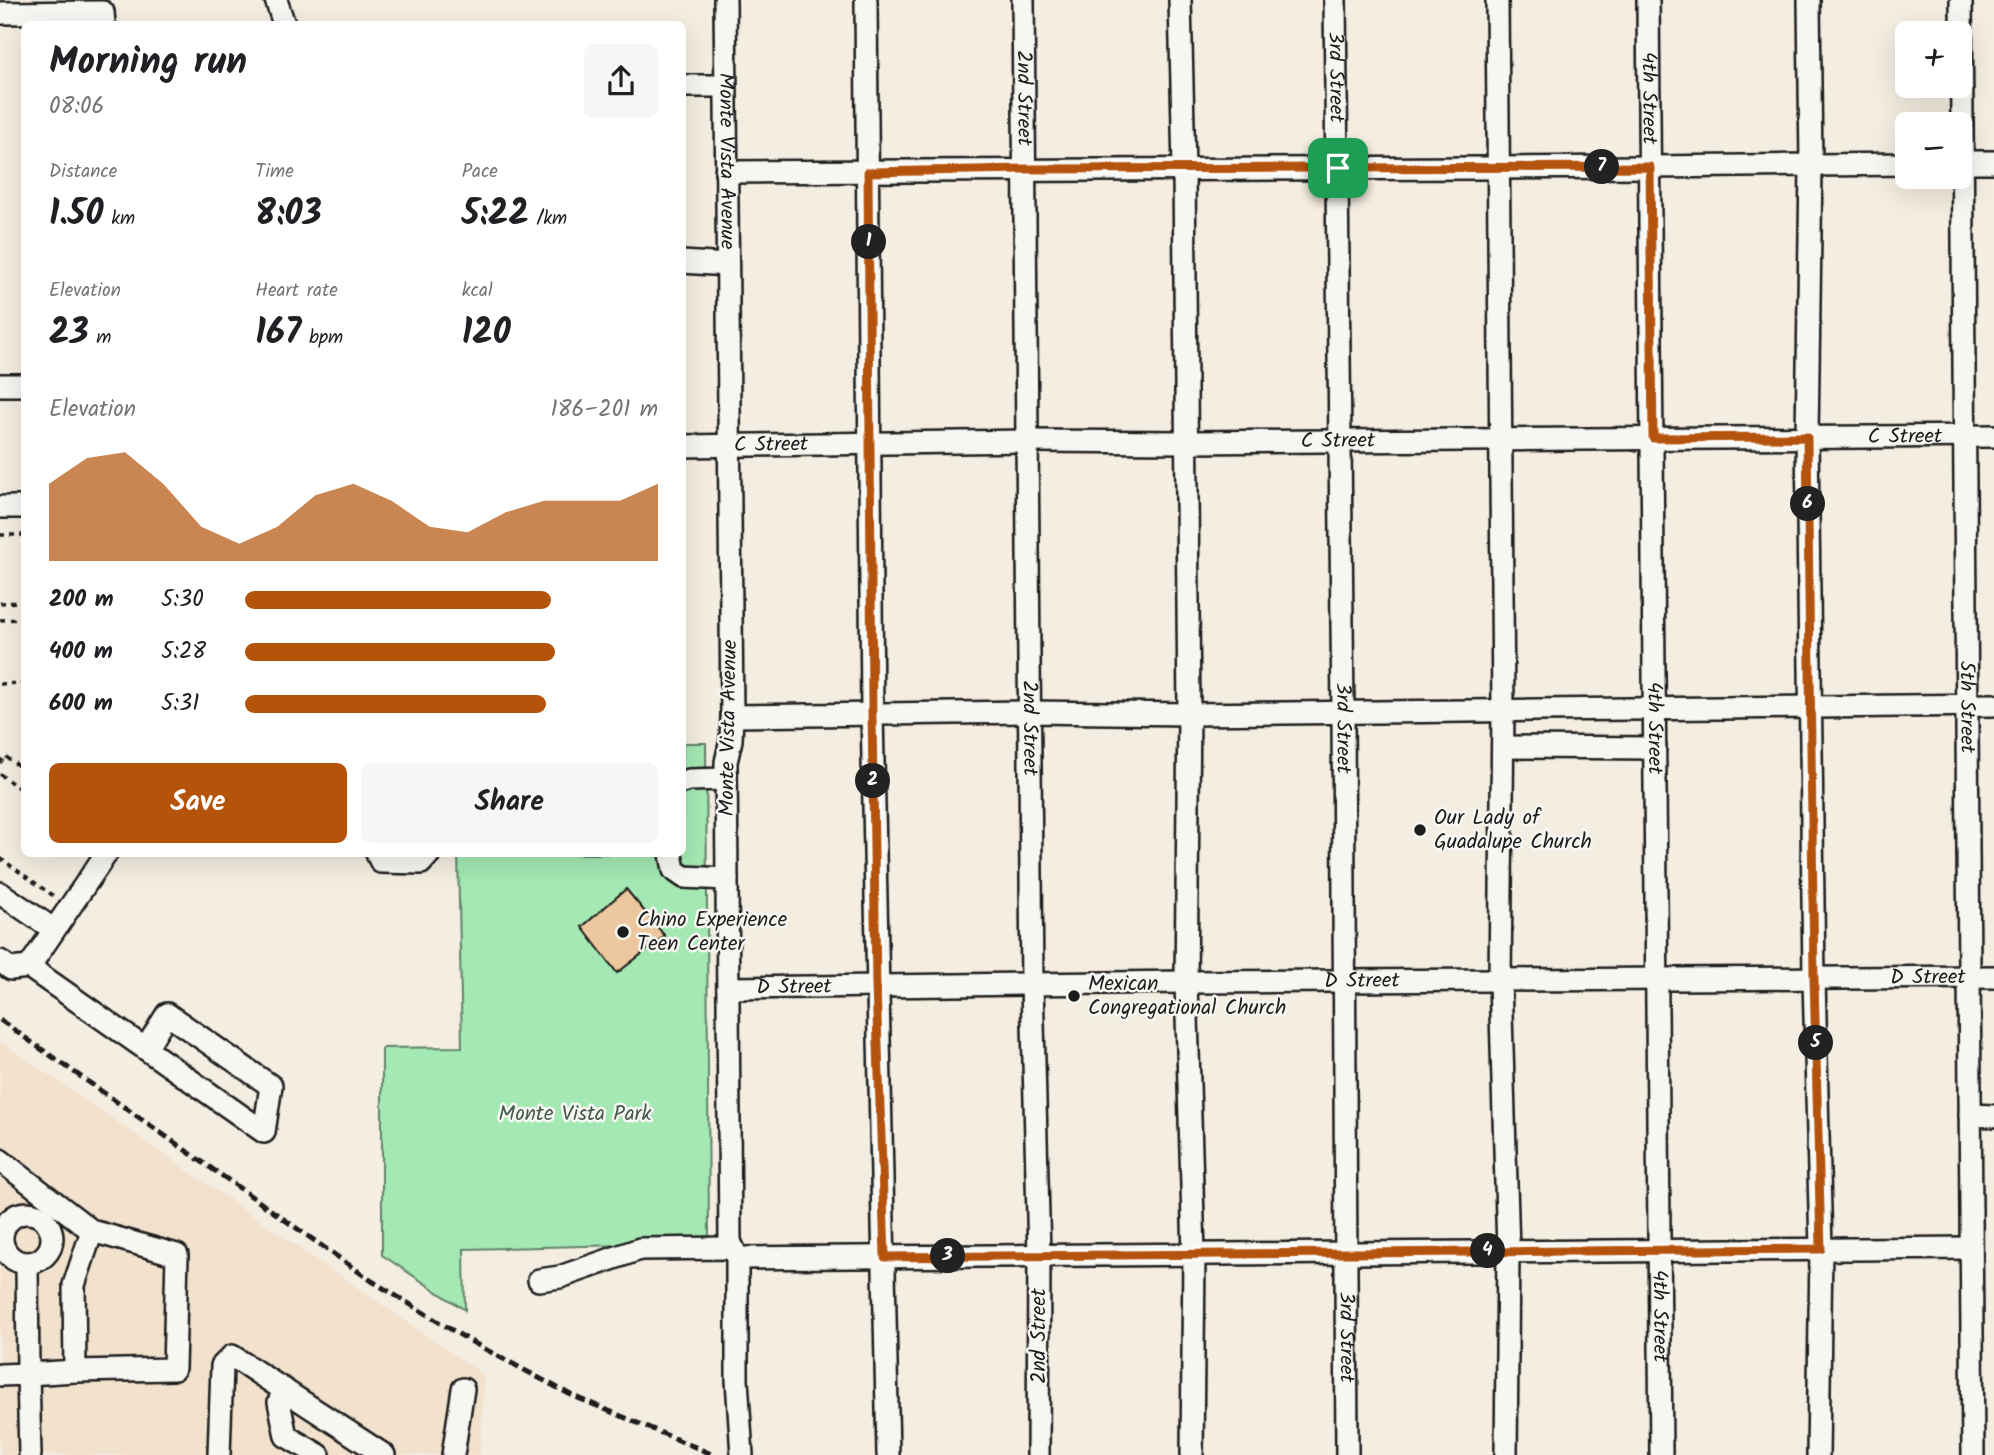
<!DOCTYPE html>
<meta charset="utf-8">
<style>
:root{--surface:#fff;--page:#f6f6f6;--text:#202124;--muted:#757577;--accent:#b45309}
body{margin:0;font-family:Kalam,sans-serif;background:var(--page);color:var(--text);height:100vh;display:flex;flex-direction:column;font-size:26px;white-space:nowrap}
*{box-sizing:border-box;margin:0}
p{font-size:23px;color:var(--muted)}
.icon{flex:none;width:38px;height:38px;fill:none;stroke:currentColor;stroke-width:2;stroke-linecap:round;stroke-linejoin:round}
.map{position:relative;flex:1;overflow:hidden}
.sheet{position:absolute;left:21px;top:21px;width:665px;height:836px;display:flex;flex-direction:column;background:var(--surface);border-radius:10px;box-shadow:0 7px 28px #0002}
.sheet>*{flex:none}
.fabs{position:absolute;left:1895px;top:21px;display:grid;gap:14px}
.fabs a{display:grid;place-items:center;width:77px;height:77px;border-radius:10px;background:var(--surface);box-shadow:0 7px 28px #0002;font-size:35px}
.pin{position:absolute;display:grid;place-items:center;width:60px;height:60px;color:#fff;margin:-30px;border-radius:14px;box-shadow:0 4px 10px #0006}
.km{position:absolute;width:35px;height:35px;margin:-18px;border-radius:50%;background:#222;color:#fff;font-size:19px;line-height:35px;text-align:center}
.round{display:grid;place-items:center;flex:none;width:74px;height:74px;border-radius:10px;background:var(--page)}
.headline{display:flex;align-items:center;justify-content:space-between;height:119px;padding:0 28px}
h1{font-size:38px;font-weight:700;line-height:52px}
.figures{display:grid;grid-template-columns:repeat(3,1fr);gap:10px;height:119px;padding:7px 28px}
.figures div{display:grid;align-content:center}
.figures b{font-size:35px;font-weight:700}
.figures small{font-size:19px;font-weight:400}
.figures p{font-size:19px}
.chart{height:196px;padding:14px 28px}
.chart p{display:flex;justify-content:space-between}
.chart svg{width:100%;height:126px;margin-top:7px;fill:var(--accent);opacity:.7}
.primary-button{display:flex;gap:14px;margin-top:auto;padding:14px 28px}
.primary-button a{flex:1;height:80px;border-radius:10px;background:var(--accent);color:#fff;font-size:28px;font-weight:700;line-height:80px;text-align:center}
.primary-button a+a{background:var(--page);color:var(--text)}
ul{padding:0 28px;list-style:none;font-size:23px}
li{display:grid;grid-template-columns:112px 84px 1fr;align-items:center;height:52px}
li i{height:18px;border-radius:9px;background:var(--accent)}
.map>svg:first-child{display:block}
</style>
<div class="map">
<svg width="1994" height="1455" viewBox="0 0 1994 1455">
<rect width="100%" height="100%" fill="#f4ede1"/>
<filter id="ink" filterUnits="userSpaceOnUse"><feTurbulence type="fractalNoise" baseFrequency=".0143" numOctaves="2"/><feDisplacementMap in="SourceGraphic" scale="14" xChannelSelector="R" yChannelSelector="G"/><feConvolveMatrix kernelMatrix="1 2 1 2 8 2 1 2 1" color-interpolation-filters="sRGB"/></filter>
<g filter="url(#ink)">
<path fill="#f2e2cd" d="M0 1041 484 1375 480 1455H0Z"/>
<path fill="#a4e9b4" stroke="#608268" stroke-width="2" d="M683 743H706L709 1243 464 1249 465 1310 382 1255V1048L462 1047 458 854H682Z"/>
<path fill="#edc79d" stroke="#1c1c1c" stroke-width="2" d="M626 889 665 936 617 973 582 927Z"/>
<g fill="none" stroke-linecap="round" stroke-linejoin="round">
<g stroke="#1c1c1c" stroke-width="26">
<g id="minor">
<path d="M276 0 284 24"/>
<path id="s1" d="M725 0 732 716 731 740 726 762 730 1241 737 1258V1380L742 1455"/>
<path d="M866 0 872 713 888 1455"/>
<path id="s2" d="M1023 0 1032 984 1039 1255 1038 1455"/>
<path d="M1180 0 1184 170 1189 714 1186 982 1194 1254 1192 1455"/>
<path id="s3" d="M1335 0 1343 712 1347 1455"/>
<path d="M1497 0 1503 711 1500 980 1508 1251 1506 1455"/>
<path id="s4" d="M1648 0 1661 1455"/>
<path d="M1809 0 1811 166 1807 437 1814 979 1821 1249 1818 1455"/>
<path id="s5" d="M1961 0 1973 1455"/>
<path d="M0 13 103 12 104 24"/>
<path d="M682 86H725"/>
<path d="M1960 162H1994"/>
<path d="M726 172 1650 167 1908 164"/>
<path d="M682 262 727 265"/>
<path d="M0 385H24"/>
<path id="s6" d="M682 446 1027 441 1187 442 1994 436"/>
<path d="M0 507H24"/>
<path d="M732 716 1029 712 1189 714 1994 705"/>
<path d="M1503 747 1655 748"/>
<path d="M682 782 689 780 726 779"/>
<path d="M377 854 381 862 421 863 429 854"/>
<path d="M671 854 674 870 684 877 727 879"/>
<path d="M0 893 53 929"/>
<path d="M0 961 11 969 29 967 106 854"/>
<path d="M29 967 264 1132 271 1086 167 1014 146 1048"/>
<path id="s7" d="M728 988 1186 982 1994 977"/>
<path d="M1970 1115 1994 1116"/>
<path d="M0 1160 92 1231 74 1285 75 1371 28 1374 27 1263"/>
<circle cx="27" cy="1238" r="25"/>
<path d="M737 1258 1971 1248"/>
<path d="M539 1280 560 1277 640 1249 733 1248"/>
<path d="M75 1371 174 1369 177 1255 92 1231"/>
<path d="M0 1375 28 1374 30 1455"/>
<path d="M284 1389 279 1402 286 1436 319 1455"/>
<path d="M219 1455 222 1366 232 1356 384 1455"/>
<path d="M453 1455 463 1389"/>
</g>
</g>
<g stroke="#1c1c1c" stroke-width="3.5" stroke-dasharray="5 5" stroke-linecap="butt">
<path d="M0 535H24"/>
<path d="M0 603 24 602"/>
<path d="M0 620 24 619"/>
<path d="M0 684 24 683"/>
<path d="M0 763 5 756 24 770"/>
<path d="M0 774 21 790"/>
<path d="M24 784 21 790 24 792"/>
<path d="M0 858 55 897"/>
</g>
<use href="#minor" stroke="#f6f6f2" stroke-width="21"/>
<path stroke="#1c1c1c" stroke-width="5" stroke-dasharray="10 5" stroke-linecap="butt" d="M0 1020 372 1281 470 1341 571 1395 714 1455"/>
</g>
</g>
<g fill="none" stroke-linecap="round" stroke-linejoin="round" filter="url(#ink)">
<g stroke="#fff" stroke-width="14">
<path id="route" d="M1650 167 1653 438 1807 437 1814 979 1821 1249 885 1257 876 985 872 713 868 172 1025 169Z"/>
</g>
<use href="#route" stroke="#b45309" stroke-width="9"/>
</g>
<g fill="#1c1c1c" stroke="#f6f6f2" stroke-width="2.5">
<circle cx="1420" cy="830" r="7"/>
<circle cx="623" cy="932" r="7"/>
<circle cx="1074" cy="996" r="7"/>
</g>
<g text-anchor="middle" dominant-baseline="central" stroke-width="5" stroke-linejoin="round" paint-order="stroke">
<g font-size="21" fill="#1c1c1c" stroke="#f6f6f2">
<text stroke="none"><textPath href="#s3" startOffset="77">3rd Street</textPath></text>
<text stroke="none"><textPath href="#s2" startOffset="98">2nd Street</textPath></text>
<text stroke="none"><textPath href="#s4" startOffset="98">4th Street</textPath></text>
<text stroke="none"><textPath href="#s1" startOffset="161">Monte Vista Avenue</textPath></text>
<text stroke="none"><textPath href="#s6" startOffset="1223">C Street</textPath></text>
<text stroke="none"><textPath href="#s6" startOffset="656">C Street</textPath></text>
<text stroke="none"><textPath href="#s6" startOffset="89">C Street</textPath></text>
<text stroke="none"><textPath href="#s5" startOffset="707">5th Street</textPath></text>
<text stroke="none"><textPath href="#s3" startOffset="728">3rd Street</textPath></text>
<text stroke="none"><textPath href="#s4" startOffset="728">4th Street</textPath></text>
<text transform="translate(729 728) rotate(-89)">Monte Vista Avenue</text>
<text stroke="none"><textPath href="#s2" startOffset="728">2nd Street</textPath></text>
<text stroke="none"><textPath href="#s7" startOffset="1200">D Street</textPath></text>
<text stroke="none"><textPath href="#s7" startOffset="634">D Street</textPath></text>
<text stroke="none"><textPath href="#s7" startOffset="66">D Street</textPath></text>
<text stroke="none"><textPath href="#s4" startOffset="1316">4th Street</textPath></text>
<text transform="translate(1039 1336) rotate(-90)">2nd Street</text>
<text stroke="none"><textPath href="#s3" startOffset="1337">3rd Street</textPath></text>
</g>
<g font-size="21" fill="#1c1c1c" stroke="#f6f6f2" text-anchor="start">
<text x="1434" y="818">Our Lady of<tspan x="1434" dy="24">Guadalupe Church</tspan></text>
<text x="637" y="920">Chino Experience<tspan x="637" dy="24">Teen Center</tspan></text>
<text x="1088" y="984">Mexican<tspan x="1088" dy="24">Congregational Church</tspan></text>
</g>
<g font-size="21" fill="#455a4a" stroke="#f6f6f2">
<text x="575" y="1114">Monte Vista Park</text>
</g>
</g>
</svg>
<div class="fabs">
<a>+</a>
<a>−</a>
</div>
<div class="pin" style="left:1338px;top:168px;background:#1e9e55"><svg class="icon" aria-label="arrive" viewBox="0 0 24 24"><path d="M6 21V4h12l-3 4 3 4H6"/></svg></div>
<b class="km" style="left:869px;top:242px">1</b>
<b class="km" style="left:873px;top:781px">2</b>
<b class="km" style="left:948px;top:1256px">3</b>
<b class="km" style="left:1488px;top:1251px">4</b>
<b class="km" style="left:1816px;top:1043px">5</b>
<b class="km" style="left:1808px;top:504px">6</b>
<b class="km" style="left:1602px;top:167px">7</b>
<section class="sheet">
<div class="headline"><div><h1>Morning run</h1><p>08:06</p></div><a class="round"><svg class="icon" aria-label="share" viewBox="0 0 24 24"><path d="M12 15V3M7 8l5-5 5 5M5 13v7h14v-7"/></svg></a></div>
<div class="figures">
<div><p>Distance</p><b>1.50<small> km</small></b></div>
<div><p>Time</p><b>8:03</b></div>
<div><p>Pace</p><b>5:22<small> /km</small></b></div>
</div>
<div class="figures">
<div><p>Elevation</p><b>23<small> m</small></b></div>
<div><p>Heart rate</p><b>167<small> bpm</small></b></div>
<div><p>kcal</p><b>120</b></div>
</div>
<div class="chart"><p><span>Elevation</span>186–201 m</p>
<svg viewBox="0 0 160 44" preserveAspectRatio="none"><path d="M0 44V17L10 8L20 6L30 17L40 32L50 38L60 32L70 21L80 17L90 23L100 32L110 34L120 27L130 23L140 23L150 23L160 17V44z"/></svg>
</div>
<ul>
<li><b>200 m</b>5:30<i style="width:74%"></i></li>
<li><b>400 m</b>5:28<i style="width:75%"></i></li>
<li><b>600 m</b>5:31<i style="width:73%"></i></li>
</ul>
<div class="primary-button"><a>Save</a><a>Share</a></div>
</section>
</div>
